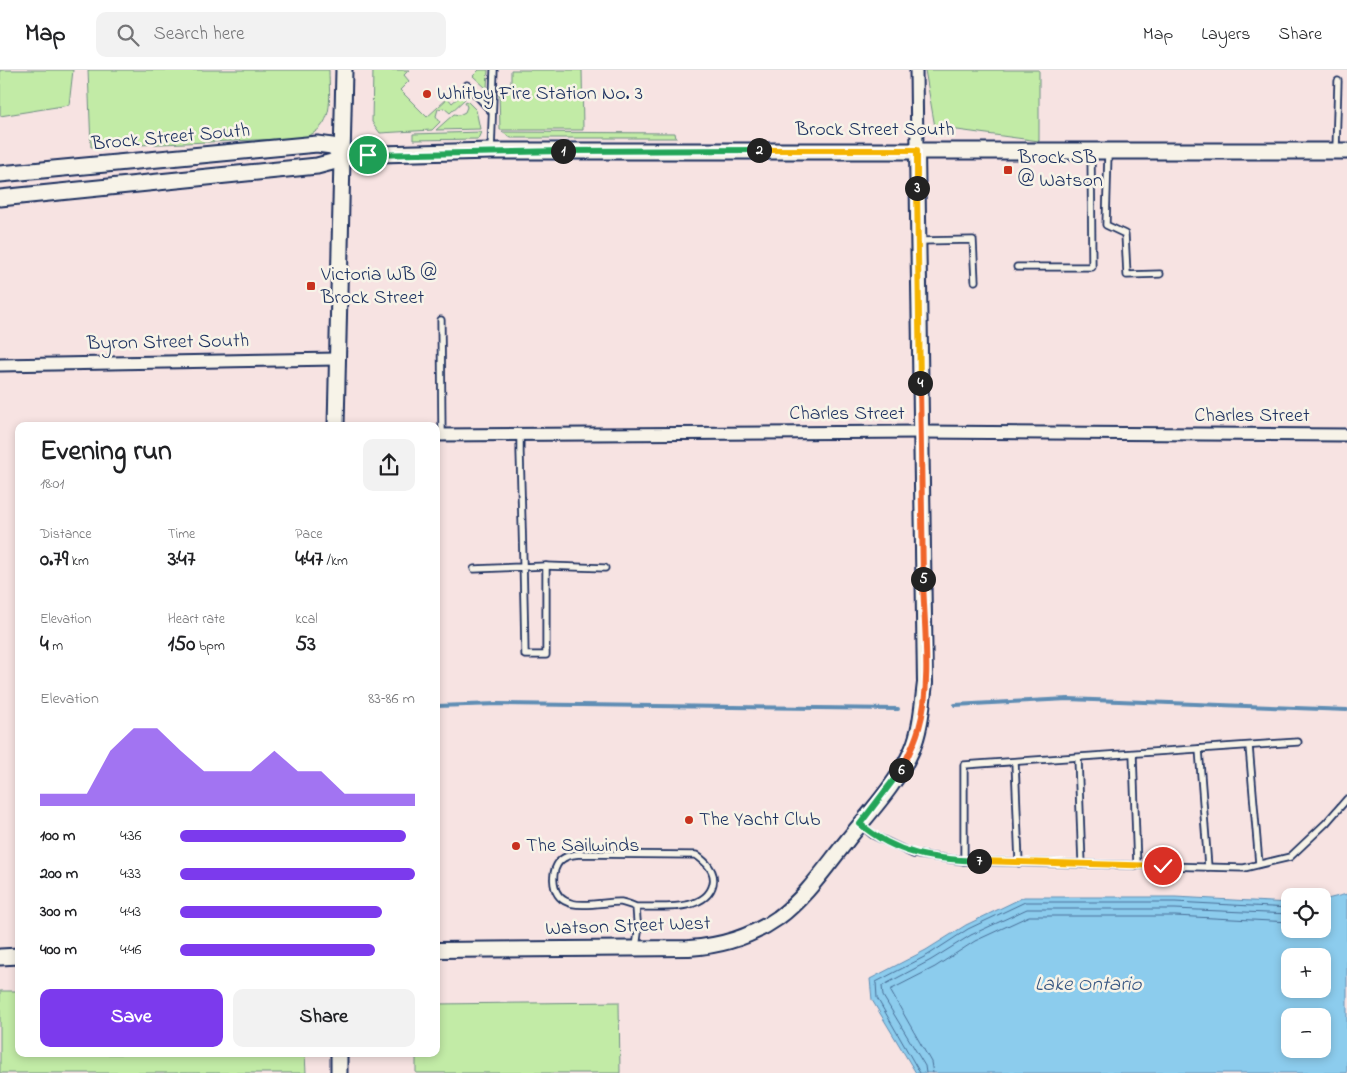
<!DOCTYPE html>
<meta charset="utf-8">
<style>
:root{--surface:#fff;--page:#f2f2f2;--text:#202124;--muted:#757577;--line:#e0e0e0;--accent:#7c3aed}
body{margin:0;font-family:"Indie Flower",sans-serif;background:var(--page);color:var(--text);height:100vh;display:flex;flex-direction:column;font-size:19px;white-space:nowrap}
*{box-sizing:border-box;margin:0}
p{font-size:16px;color:var(--muted)}
.icon{flex:none;width:28px;height:28px;fill:none;stroke:currentColor;stroke-width:2;stroke-linecap:round;stroke-linejoin:round}
.map{position:relative;flex:1;overflow:hidden}
.drawer{position:absolute;left:15px;top:352px;width:425px;height:635px;display:flex;flex-direction:column;background:var(--surface);border-radius:10px;box-shadow:0 2px 8px #0003}
.drawer>*{flex:none}
.tools{position:absolute;left:1281px;top:818px;display:grid;gap:10px}
.tools a{display:grid;place-items:center;width:50px;height:50px;border-radius:10px;background:var(--surface);box-shadow:0 2px 8px #0003;font-size:25px}
.pin{position:absolute;display:grid;place-items:center;width:42px;height:42px;color:#fff;margin:-21px;border:2px solid #fff;border-radius:50%;box-shadow:0 1px 5px #0007}
.km{position:absolute;width:25px;height:25px;margin:-12px;border-radius:50%;background:#222;color:#fff;font-size:14px;line-height:25px;text-align:center}
.round{display:grid;place-items:center;flex:none;width:52px;height:52px;border-radius:10px;background:var(--page)}
.headline{display:flex;align-items:center;justify-content:space-between;height:85px;padding:0 25px}
h1{font-size:28px;font-weight:700;line-height:38px}
.stats{display:grid;grid-template-columns:repeat(3,1fr);gap:8px;height:85px;padding:5px 25px}
.stats div{display:grid;align-content:center}
.stats b{font-size:21px;font-weight:700}
.stats small{font-size:14px;font-weight:400}
.stats p{font-size:14px}
.chart{height:140px;padding:10px 25px}
.chart p{display:flex;justify-content:space-between}
.chart svg{width:100%;height:90px;margin-top:5px;fill:var(--accent);opacity:.7}
.cta{display:flex;gap:10px;margin-top:auto;padding:10px 25px}
.cta a{flex:1;height:58px;border-radius:10px;background:var(--accent);color:#fff;font-size:20px;font-weight:700;line-height:58px;text-align:center}
.cta a+a{background:var(--page);color:var(--text)}
ul{padding:0 25px;list-style:none;font-size:16px}
li{display:grid;grid-template-columns:80px 60px 1fr;align-items:center;height:38px}
li i{height:12px;border-radius:6px;background:var(--accent)}
header{display:flex;align-items:center;gap:30px;box-sizing:border-box;height:70px;padding:0 25px;background:var(--surface);border-bottom:1px solid var(--line)}
header strong{font-size:24px}
nav{display:flex;gap:28px;margin-inline-start:auto;font-size:18px}
.search{width:350px;height:45px;background:var(--page);display:flex;align-items:center;gap:12px;box-sizing:border-box;padding:0 18px;border-radius:10px;color:var(--muted);font-size:19px}
.map>svg:first-child{display:block}
</style>
<header>
<strong>Map</strong>
<div class="search"><svg class="icon" aria-label="search" viewBox="0 0 24 24"><circle cx="10" cy="10" r="6"/><path d="M15 15l6 6"/></svg>Search here</div>
<nav><a>Map</a><a>Layers</a><a>Share</a></nav>
</header>
<div class="map">
<svg width="1347" height="1003" viewBox="0 0 1347 1003">
<rect width="100%" height="100%" fill="#f7e3e2"/>
<filter id="ink" filterUnits="userSpaceOnUse"><feTurbulence type="fractalNoise" baseFrequency=".02" numOctaves="2"/><feDisplacementMap in="SourceGraphic" scale="10" xChannelSelector="R" yChannelSelector="G"/><feConvolveMatrix kernelMatrix="1 2 1 2 8 2 1 2 1" color-interpolation-filters="sRGB"/></filter>
<g filter="url(#ink)">
<g fill="#c2eba6" stroke="#6e8d82">
<path d="M0 0H73L69 35 0 46Z"/>
<path d="M88 0H329C329 29 336 58 302 68L91 77Z"/>
<path d="M373 0H409L404 5 409 11 400 20 427 47 448 28 452 33 461 25 465 29 450 43 444 38 438 39 436 46 440 52 432 60 380 63 372 52Z"/>
<path d="M479 0H488L487 19 473 6Z"/>
<path d="M511 0H582L583 60H500L499 21 500 17H511Z"/>
<path d="M925 0H1039V71L935 57Z"/>
<path d="M467 31 476 40 480 59 436 60 454 44 459 45 465 42 467 37 465 32Z"/>
<path d="M481 62 478 69 413 70V64Z"/>
<path d="M502 62 675 63 676 68H511Z"/>
<path d="M0 921H19V984H305L306 1003H0Z"/>
<path d="M619 932 620 1003H416V984H436V934Z"/>
</g>
<path fill="#8ccced" stroke="#5f8db4" fill-rule="evenodd" d="M1347 824V1003H916L872 930 870 909 926 880 966 855 1024 827H1175L1290 833V859H1322L1323 830ZM1290 886H1322V919H1290ZM1290 946H1322V979H1290Z"/>
<g fill="none" stroke-linecap="round" stroke-linejoin="round">
<g stroke="#486e97" stroke-width="1">
<path d="M920 1003 877 928 876 912 928 885 968 859 1025 832H1175L1290 838"/>
<path d="M926 1003 925 996 883 926 882 916 931 890 971 865 1027 839H1175L1290 844"/>
<path d="M933 1003 931 992 890 920 935 897 975 871 1029 846H1175L1290 852"/>
</g>
<g stroke="#5f8db4" stroke-width="4">
<path d="M955 635 1068 629 1347 640"/>
<path d="M436 636 498 634 898 639"/>
</g>
<g stroke="#1b2f5e" stroke-width="9">
<g id="service">
<path d="M467 15 492 42"/>
<path d="M1336 79 1338 11"/>
<path d="M491 81 494 0"/>
<path d="M1108 83 1106 155 1125 164 1127 205 1160 204"/>
<path d="M920 171 973 170 975 211"/>
<path d="M1017 197H1092L1091 82"/>
<path d="M441 250 442 365"/>
<path d="M546 496 605 498"/>
<path d="M474 499 546 496V585H525C524 518 522 450 520 382V365"/>
<path d="M1249 676 1259 794"/>
<path d="M1199 679 1208 797"/>
<path d="M1133 684 1137 796"/>
<path d="M1078 688 1082 794"/>
<path d="M1015 692 1019 793"/>
<path d="M860 754 873 765 913 784 964 791 1244 798 1290 787 1326 753 1347 729"/>
<path d="M964 791V695L1298 672"/>
<path d="M636 877 638 863 636 837C631 835 626 833 621 832 600 831 559 846 554 814 553 807 553 802 557 795 562 786 571 785 580 784L696 785C706 792 716 801 713 814 706 843 659 836 636 837"/>
</g>
</g>
<g stroke="#1b2f5e" stroke-width="15">
<g id="minor">
<path d="M916 0 917 80"/>
<path d="M0 295 337 289"/>
<path d="M436 365 921 362 1347 365"/>
</g>
</g>
<g stroke="#1b2f5e" stroke-width="18">
<path id="tertiary" d="M436 880 689 878C721 876 751 867 778 848 805 828 825 798 846 772 869 743 897 714 912 680 921 659 922 636 925 613L917 80"/>
</g>
<g stroke="#1b2f5e" stroke-width="19">
<g id="secondary">
<path d="M0 104 317 74 332 76 343 85"/>
<path d="M0 128 317 96 332 92 343 85 491 81H1347"/>
<path d="M336 356 344 0"/>
<path d="M0 887 19 886"/>
<path d="M339 1003V984"/>
</g>
</g>
<use href="#service" stroke="#f7f3e8" stroke-width="5.5"/>
<use href="#minor" stroke="#f7f3e8" stroke-width="11"/>
<use href="#tertiary" stroke="#f7f3e8" stroke-width="14"/>
<use href="#secondary" stroke="#f7f3e8" stroke-width="15"/>
</g>
</g>
<g fill="none" stroke-linecap="round" stroke-linejoin="round" filter="url(#ink)">
<g stroke="#fff" stroke-width="10">
<path id="split-1" d="M368 85 563 81"/>
</g>
<g stroke="#fff" stroke-width="10">
<path id="split-2" d="M563 81 759 80"/>
</g>
<g stroke="#fff" stroke-width="10">
<path id="split-3" d="M759 80H917V118"/>
</g>
<g stroke="#fff" stroke-width="10">
<path id="split-4" d="M917 118 920 313"/>
</g>
<g stroke="#fff" stroke-width="10">
<path id="split-5" d="M920 313 923 509"/>
</g>
<g stroke="#fff" stroke-width="10">
<path id="split-6" d="M901 700C908 686 915 673 919 658 932 614 924 555 923 509"/>
</g>
<g stroke="#fff" stroke-width="10">
<path id="split-7" d="M901 700 860 754C897 785 932 789 979 791"/>
</g>
<g stroke="#fff" stroke-width="10">
<path id="split-8" d="M979 791 1163 796"/>
</g>
<use href="#split-1" stroke="#22a559" stroke-width="6"/>
<use href="#split-2" stroke="#22a559" stroke-width="6"/>
<use href="#split-3" stroke="#f5b400" stroke-width="6"/>
<use href="#split-4" stroke="#f5b400" stroke-width="6"/>
<use href="#split-5" stroke="#f0652b" stroke-width="6"/>
<use href="#split-6" stroke="#f0652b" stroke-width="6"/>
<use href="#split-7" stroke="#22a559" stroke-width="6"/>
<use href="#split-8" stroke="#f5b400" stroke-width="6"/>
</g>
<g fill="#c8321e" stroke="#f7f3e8" stroke-width="2">
<circle cx="427" cy="24" r="5"/>
<rect x="1003" y="95" width="10" height="10" rx="2.5"/>
<rect x="306" y="211" width="10" height="10" rx="2.5"/>
<circle cx="689" cy="750" r="5"/>
<circle cx="516" cy="776" r="5"/>
</g>
<g text-anchor="middle" dominant-baseline="central" stroke-width="5" stroke-linejoin="round" paint-order="stroke">
<g font-size="20" fill="#1b2f5e" stroke="#f7f3e8" text-anchor="start">
<text x="437" y="24">Whitby Fire Station No. 3</text>
<text x="1018" y="88">Brock SB<tspan x="1018" dy="23">@ Watson</tspan></text>
<text x="321" y="205">Victoria WB @<tspan x="321" dy="23">Brock Street</tspan></text>
<text x="699" y="750">The Yacht Club</text>
<text x="526" y="776">The Sailwinds</text>
</g>
<g font-size="20" fill="#1b2f5e" stroke="#f7f3e8">
<text x="875" y="60">Brock Street South</text>
<text transform="translate(171 68) rotate(-5)">Brock Street South</text>
<text transform="translate(168 273) rotate(-1)">Byron Street South</text>
<text x="847" y="344">Charles Street</text>
<text x="1252" y="346">Charles Street</text>
<text transform="translate(628 857) rotate(-2)">Watson Street West</text>
</g>
<g font-size="21" font-style="italic" fill="#375682" stroke="#f7f3e8">
<text x="1088" y="915">Lake Ontario</text>
</g>
</g>
</svg>
<div class="tools">
<a><svg class="icon" aria-label="locate" viewBox="0 0 24 24"><circle cx="12" cy="12" r="6"/><path d="M12 2v4M12 18v4M2 12h4M18 12h4"/></svg></a>
<a>+</a>
<a>−</a>
</div>
<div class="pin" style="left:368px;top:85px;background:#1e9e55"><svg class="icon" aria-label="arrive" viewBox="0 0 24 24"><path d="M6 21V4h12l-3 4 3 4H6"/></svg></div>
<div class="pin" style="left:1163px;top:796px;background:#d93025"><svg class="icon" aria-label="check" viewBox="0 0 24 24"><path d="M5 12l5 5 9-10"/></svg></div>
<b class="km" style="left:563px;top:81px">1</b>
<b class="km" style="left:759px;top:80px">2</b>
<b class="km" style="left:917px;top:118px">3</b>
<b class="km" style="left:920px;top:313px">4</b>
<b class="km" style="left:923px;top:509px">5</b>
<b class="km" style="left:901px;top:700px">6</b>
<b class="km" style="left:979px;top:791px">7</b>
<section class="drawer">
<div class="headline"><div><h1>Evening run</h1><p>18:01</p></div><a class="round"><svg class="icon" aria-label="share" viewBox="0 0 24 24"><path d="M12 15V3M7 8l5-5 5 5M5 13v7h14v-7"/></svg></a></div>
<div class="stats">
<div><p>Distance</p><b>0.79<small> km</small></b></div>
<div><p>Time</p><b>3:47</b></div>
<div><p>Pace</p><b>4:47<small> /km</small></b></div>
</div>
<div class="stats">
<div><p>Elevation</p><b>4<small> m</small></b></div>
<div><p>Heart rate</p><b>150<small> bpm</small></b></div>
<div><p>kcal</p><b>53</b></div>
</div>
<div class="chart"><p><span>Elevation</span>83–86 m</p>
<svg viewBox="0 0 160 44" preserveAspectRatio="none"><path d="M0 44V38L10 38L20 38L30 17L40 6L50 6L60 17L70 27L80 27L90 27L100 17L110 27L120 27L130 38L140 38L150 38L160 38V44z"/></svg>
</div>
<ul>
<li><b>100 m</b>4:36<i style="width:96%"></i></li>
<li><b>200 m</b>4:33<i style="width:100%"></i></li>
<li><b>300 m</b>4:43<i style="width:86%"></i></li>
<li><b>400 m</b>4:46<i style="width:83%"></i></li>
</ul>
<div class="cta"><a>Save</a><a>Share</a></div>
</section>
</div>
